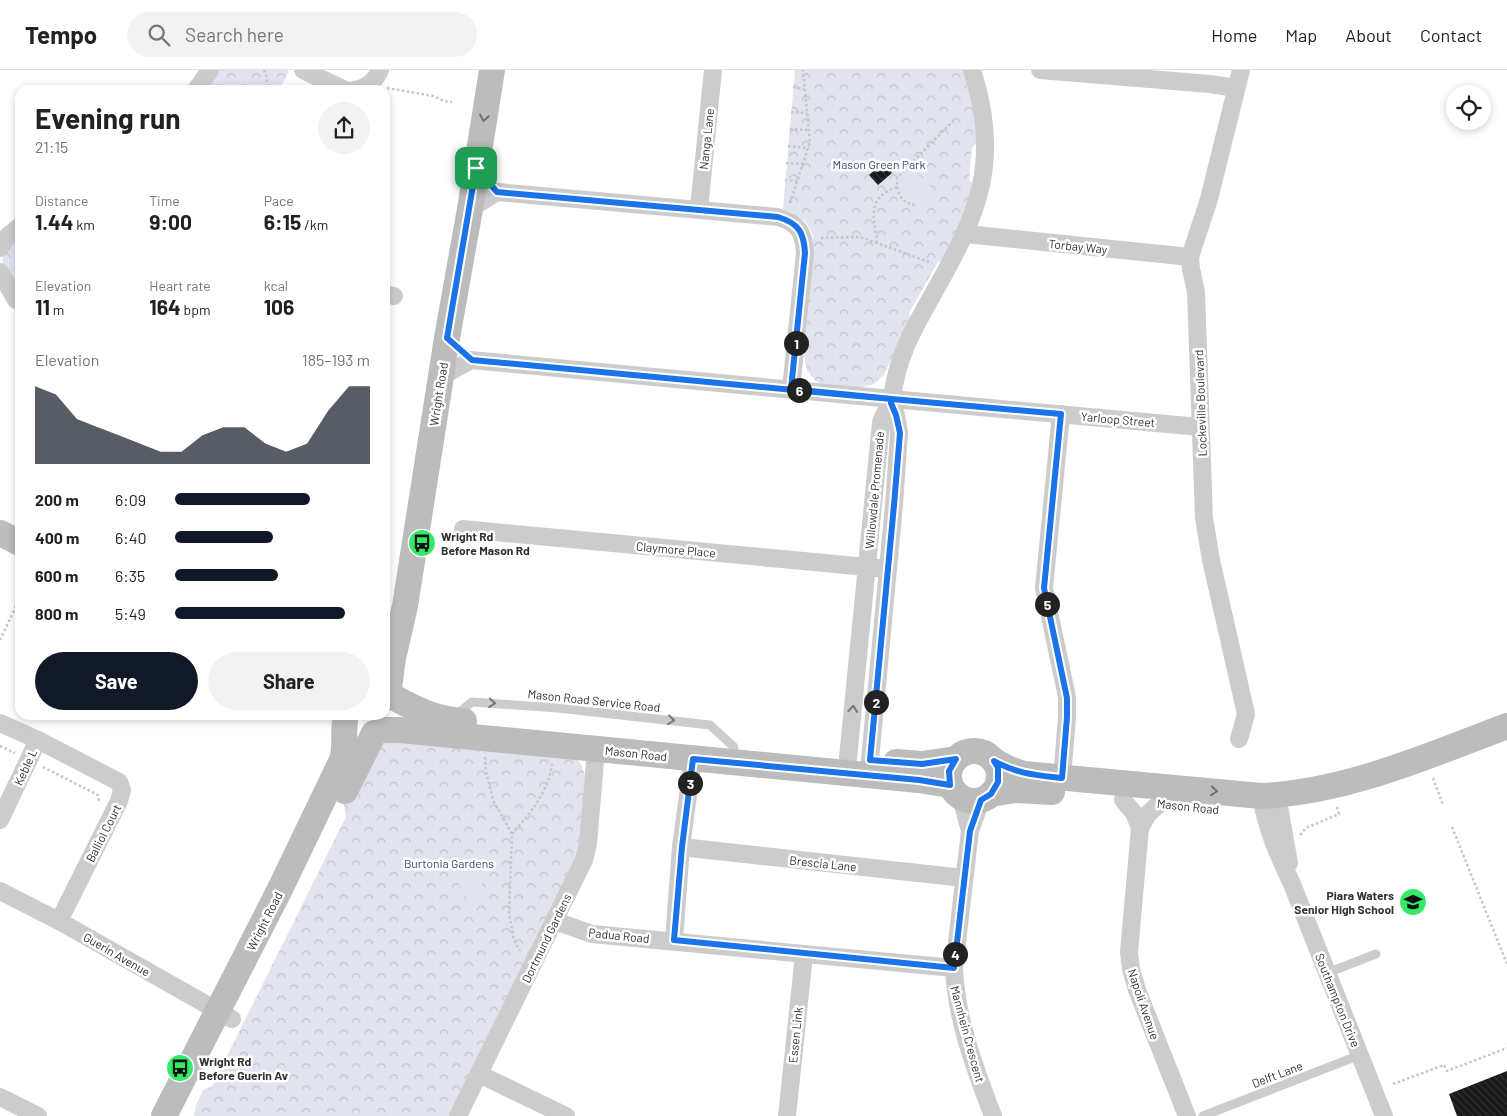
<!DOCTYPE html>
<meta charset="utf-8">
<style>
:root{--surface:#fff;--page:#f2f2f2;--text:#222;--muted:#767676;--line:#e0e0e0;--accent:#111827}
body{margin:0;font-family:Barlow,sans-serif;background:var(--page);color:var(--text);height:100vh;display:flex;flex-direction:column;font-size:19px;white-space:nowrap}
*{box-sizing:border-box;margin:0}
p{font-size:16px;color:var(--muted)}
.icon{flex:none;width:28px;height:28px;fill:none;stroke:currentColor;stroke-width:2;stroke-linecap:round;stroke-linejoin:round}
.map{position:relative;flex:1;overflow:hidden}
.details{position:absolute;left:15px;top:15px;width:375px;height:635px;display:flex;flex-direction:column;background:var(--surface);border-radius:15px;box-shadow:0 2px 8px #0003}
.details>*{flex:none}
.tools{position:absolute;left:1446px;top:15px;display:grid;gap:10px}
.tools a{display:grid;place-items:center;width:45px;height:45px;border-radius:50%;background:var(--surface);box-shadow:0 2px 8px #0003;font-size:25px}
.pin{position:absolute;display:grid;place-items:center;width:42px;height:42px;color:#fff;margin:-21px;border-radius:10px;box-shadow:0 2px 8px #0006}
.km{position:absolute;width:25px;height:25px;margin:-12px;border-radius:50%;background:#222;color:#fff;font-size:14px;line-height:25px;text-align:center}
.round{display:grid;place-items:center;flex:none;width:52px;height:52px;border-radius:26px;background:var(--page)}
.summary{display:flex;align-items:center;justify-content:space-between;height:85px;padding:0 20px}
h1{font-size:28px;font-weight:700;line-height:38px}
.figures{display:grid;grid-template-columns:repeat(3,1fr);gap:8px;height:85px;padding:5px 20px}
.figures div{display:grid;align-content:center}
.figures b{font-size:21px;font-weight:700}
.figures small{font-size:14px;font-weight:400}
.figures p{font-size:14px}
.chart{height:140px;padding:10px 20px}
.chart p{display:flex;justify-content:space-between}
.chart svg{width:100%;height:90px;margin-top:5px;fill:var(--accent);opacity:.7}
.cta{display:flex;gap:10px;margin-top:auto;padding:10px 20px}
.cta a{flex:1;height:58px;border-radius:30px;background:var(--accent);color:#fff;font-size:20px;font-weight:700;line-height:58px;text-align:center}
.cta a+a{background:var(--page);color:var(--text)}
ul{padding:0 20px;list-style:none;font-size:16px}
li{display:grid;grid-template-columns:80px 60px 1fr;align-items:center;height:38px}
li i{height:12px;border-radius:6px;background:var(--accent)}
header{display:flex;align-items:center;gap:30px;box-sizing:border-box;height:70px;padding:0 25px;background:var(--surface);border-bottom:1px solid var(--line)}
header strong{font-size:24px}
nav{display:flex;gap:28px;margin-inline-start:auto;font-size:18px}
.search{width:350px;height:45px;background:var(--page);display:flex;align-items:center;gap:12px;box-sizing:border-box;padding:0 18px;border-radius:28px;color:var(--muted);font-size:19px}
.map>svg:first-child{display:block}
</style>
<header>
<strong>Tempo</strong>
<div class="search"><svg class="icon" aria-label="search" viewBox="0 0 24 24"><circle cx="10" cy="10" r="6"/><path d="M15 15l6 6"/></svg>Search here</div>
<nav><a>Home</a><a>Map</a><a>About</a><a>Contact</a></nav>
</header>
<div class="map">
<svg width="1507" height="1046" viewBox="0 0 1507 1046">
<defs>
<pattern id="park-crowns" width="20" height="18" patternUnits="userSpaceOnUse" patternTransform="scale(1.25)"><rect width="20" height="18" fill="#e1e3ef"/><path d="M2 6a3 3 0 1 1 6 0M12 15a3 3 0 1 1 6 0" fill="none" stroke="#c2c3cd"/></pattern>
<pattern id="building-back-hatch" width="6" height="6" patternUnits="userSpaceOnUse" patternTransform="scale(1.25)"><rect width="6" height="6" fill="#191919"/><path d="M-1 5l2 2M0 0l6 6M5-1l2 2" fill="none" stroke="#323232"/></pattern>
</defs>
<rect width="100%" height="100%" fill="#fff"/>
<g fill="url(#park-crowns)">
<path d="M217 0H286L289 1 279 20H205Z"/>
<path d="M795 0H965L969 10 978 72 972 78 969 110 974 116 972 129 945 189 938 192 909 243 911 251 883 306 874 314 859 318 821 314 816 311 807 301 804 285 810 221 813 165 806 152 791 142 783 139Z"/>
<path d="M20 163V222C13 212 0 199 3 186 5 179 15 169 20 163Z"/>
<path d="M386 671 577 689 582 696 585 706 579 780 576 792 449 1046H194L196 1035 203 1020 212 1016 346 747C346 743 344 738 344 735 348 721 374 680 386 671Z"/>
</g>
<g fill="#e1e3ef">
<path d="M911 97 934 120 927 131C913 135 896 127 901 110 903 105 907 101 911 97Z"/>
<path d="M477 785H490L495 787 473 832C453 820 450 789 477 785Z"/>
</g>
<g fill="url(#building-back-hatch)">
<path d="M883 93 892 103 878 115 869 105Z"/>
<path d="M1507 1001V1046H1457L1449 1024Z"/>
</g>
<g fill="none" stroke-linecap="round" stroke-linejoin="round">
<g stroke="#c6c6c6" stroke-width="2.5" stroke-dasharray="2.5 2.5" stroke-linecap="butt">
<path d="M264 0 267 8V20"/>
<path d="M793 17 804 19"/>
<path d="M387 18 433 26 444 31 452 32"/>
<path d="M791 42 807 43"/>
<path d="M790 59 809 60"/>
<path d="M788 76 809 78"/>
<path d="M786 93 803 94"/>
<path d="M785 110 797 111"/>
<path d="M897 117C900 130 905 133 917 136"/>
<path d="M790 133 810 72 803 0"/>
<path d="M821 168 860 167 932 193"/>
<path d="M877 173C874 146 866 128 897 117V108L955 49"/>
<path d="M0 570 20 528"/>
<path d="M0 676 15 683"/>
<path d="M485 687 486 701 493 730 512 764 509 843 514 870 520 881"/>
<path d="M43 697 98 725 99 732"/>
<path d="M1433 708 1443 735"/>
<path d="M1452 757 1507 894"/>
<path d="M512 764C530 743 548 723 552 694"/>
<path d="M1300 765 1306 758 1339 744 1336 735"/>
<path d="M1393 1014 1444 995 1447 1001 1507 978"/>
</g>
<g stroke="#ccc" stroke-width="9">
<path d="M456 645 472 632 558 638 710 655 734 677"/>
<path d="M1327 903 1376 884"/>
<path d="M1203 1046 1360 985"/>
</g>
<g stroke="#ccc" stroke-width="18">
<path d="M303 0 345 20"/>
<path d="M1040 0 1210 14 1236 18"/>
<path d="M196 20 210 0"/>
<path d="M355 20C367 18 375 11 380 0"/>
<path d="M470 139 497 122 778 147C798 153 804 162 805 183L791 319"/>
<path d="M699 139 713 0"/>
<path d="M966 164 1190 187"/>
<path d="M0 178 8 166 20 156"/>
<path d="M0 202 16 230"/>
<path d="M385 224 394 226"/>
<path d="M441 307 471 290 892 329C897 286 913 260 933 224 978 145 1002 91 972 0"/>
<path d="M1061 344 1044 518 1067 627V647L1062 708"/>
<path d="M463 459 888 499"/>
<path d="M0 653 38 670 119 712 122 720 119 731 59 851"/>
<path d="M1239 669 1246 644 1211 490 1204 448 1196 222 1191 199 1190 187 1209 129 1241 0"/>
<path d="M848 688 881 353C883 344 890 337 892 329L1200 357"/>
<path d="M870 690 894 435 899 363 896 345 891 333"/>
<path d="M1277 725 1289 793"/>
<path d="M1261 726C1266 757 1278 785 1292 814L1384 1046"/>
<path d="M961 728 970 761"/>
<path d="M981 730 970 761 954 898C956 949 975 999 993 1046"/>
<path d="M1123 730 1134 743 1140 758"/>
<path d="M1160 733 1148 744 1140 758 1129 882 1131 899 1137 920 1187 1046"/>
<path d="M0 750 38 670"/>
<path d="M681 777 964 808"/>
<path d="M0 821 59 851 232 949"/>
<path d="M555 851 592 864 954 898"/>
<path d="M674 870 681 777 693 689"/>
<path d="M479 1004 566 1046"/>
<path d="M0 1027 38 1046"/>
<path d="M458 1046 584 790 588 774 596 680"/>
<path d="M787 1046 804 885"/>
</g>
<g stroke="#bcbcbc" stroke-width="26">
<path d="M0 463 20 473"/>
<path d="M389 618 393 588 405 536 447 268 470 139 492 0"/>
<path d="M395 628C419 641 436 649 464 651"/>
<path d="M382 660H400L919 710 950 715"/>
<circle cx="974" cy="706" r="25"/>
<path d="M994 691 1009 699 1024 704 1261 726C1346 722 1428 686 1507 656"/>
<path d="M896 692 922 694 956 689"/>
<path d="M345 721 374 663"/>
<path d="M991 724 1015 720 1052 722"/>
<path d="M164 1046 280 819 342 690C346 677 343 664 345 651"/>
</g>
</g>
<defs><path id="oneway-chevron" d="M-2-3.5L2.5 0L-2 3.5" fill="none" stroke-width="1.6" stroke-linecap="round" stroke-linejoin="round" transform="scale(1.25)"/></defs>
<g stroke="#707070">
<use href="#oneway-chevron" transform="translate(484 48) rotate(99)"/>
<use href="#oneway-chevron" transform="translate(1214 721) rotate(5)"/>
</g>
<g stroke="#777">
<use href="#oneway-chevron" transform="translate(492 633) rotate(4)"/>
<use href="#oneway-chevron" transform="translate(853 639) rotate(-85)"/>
<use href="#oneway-chevron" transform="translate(671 650) rotate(6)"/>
</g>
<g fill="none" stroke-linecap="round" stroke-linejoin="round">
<g stroke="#fff" stroke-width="10">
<path id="route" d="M476 98 497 122 778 147C798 153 804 162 805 183L791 319 892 329 891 333 896 345 900 363 894 435 870 690 922 694 956 689 949 701 950 715 919 710 693 689 682 777 674 870 954 898 970 761 981 730 991 724 998 712V697L994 691C1017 704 1036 705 1062 708L1067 647V628L1044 518 1061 344C990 338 919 331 847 325L472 290 447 268 476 98"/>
</g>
<use href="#route" stroke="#1a73e8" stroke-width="6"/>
</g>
<defs>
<g id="bus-disc" transform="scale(1.4375)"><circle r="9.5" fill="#34e966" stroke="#fff"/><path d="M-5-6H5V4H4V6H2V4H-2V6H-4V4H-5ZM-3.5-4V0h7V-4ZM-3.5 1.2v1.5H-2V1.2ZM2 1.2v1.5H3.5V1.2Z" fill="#111"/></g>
<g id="school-disc" transform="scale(1.4375)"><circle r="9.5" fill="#34e966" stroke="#fff"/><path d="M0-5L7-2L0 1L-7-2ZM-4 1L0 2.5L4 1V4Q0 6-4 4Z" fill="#111"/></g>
</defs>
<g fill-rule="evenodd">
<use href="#bus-disc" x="422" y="473"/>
<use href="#school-disc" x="1413" y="832"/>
<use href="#bus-disc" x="180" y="998"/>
</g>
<g text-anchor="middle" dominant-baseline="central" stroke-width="5" stroke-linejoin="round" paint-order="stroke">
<g font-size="12" fill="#323232" stroke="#fff">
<text transform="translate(706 69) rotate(-84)">Nanga Lane</text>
<text transform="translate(1078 176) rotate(6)">Torbay Way</text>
<text transform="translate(438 324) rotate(-81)">Wright Road</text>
<text transform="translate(1200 333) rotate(-92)">Lockeville Boulevard</text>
<text transform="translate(1118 349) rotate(5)">Yarloop Street</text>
<text transform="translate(874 420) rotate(-85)">Willowdale Promenade</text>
<text transform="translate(676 479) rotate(5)">Claymore Place</text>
<text transform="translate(594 630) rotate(6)">Mason Road Service Road</text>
<text transform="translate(636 683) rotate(6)">Mason Road</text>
<text transform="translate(25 697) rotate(-65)">Keble L</text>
<text transform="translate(1188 736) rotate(6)">Mason Road</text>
<text transform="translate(103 763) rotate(-63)">Balliol Court</text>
<text transform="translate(823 793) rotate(6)">Brescia Lane</text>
<text transform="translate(264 851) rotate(-63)">Wright Road</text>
<text transform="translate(619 865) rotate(6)">Padua Road</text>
<text transform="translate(546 868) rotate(-64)">Dortmund Gardens</text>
<text transform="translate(117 884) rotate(30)">Guerin Avenue</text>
<text transform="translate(1338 930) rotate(68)">Southampton Drive</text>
<text transform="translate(1144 934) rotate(71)">Napoli Avenue</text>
<text transform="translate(968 964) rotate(75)">Mannhein Crescent</text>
<text transform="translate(795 965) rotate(-84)">Essen Link</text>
<text transform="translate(1277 1004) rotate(-21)">Delft Lane</text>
</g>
<g font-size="12" fill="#3d4370" stroke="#fff">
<text x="879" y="94">Mason Green Park</text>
<text x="449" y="793">Burtonia Gardens</text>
</g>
<g font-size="12" font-weight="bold" fill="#323232" stroke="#fff" text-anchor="start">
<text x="441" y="466">Wright Rd<tspan x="441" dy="14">Before Mason Rd</tspan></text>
<text x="1394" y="825" text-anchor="end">Piara Waters<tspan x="1394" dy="14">Senior High School</tspan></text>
<text x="199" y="991">Wright Rd<tspan x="199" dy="14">Before Guerin Av</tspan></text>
</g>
</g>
</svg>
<div class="tools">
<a><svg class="icon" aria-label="locate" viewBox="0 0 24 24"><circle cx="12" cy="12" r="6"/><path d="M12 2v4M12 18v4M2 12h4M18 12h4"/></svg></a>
</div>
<div class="pin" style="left:476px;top:98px;background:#1e9e55"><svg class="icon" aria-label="arrive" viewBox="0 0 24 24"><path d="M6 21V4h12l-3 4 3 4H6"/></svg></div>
<b class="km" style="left:796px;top:273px">1</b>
<b class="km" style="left:876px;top:632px">2</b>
<b class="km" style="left:690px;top:713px">3</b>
<b class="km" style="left:955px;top:884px">4</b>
<b class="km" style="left:1047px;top:534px">5</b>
<b class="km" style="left:799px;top:320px">6</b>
<section class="details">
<div class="summary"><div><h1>Evening run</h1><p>21:15</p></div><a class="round"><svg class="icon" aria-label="share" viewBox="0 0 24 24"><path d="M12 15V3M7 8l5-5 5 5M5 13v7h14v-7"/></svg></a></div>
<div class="figures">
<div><p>Distance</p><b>1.44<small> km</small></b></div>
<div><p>Time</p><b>9:00</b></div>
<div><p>Pace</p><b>6:15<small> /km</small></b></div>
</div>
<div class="figures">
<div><p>Elevation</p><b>11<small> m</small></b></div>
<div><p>Heart rate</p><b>164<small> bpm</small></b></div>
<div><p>kcal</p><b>106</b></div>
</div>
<div class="chart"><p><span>Elevation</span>185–193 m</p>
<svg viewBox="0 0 160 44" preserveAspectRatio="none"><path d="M0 44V6L10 10L20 22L30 26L40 30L50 34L60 38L70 38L80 30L90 26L100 26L110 34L120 38L130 34L140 18L150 6L160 6V44z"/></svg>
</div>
<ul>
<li><b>200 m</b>6:09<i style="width:69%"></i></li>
<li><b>400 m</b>6:40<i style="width:50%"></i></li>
<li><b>600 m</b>6:35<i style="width:53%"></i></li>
<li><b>800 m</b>5:49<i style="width:87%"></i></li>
</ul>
<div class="cta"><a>Save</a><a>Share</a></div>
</section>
</div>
